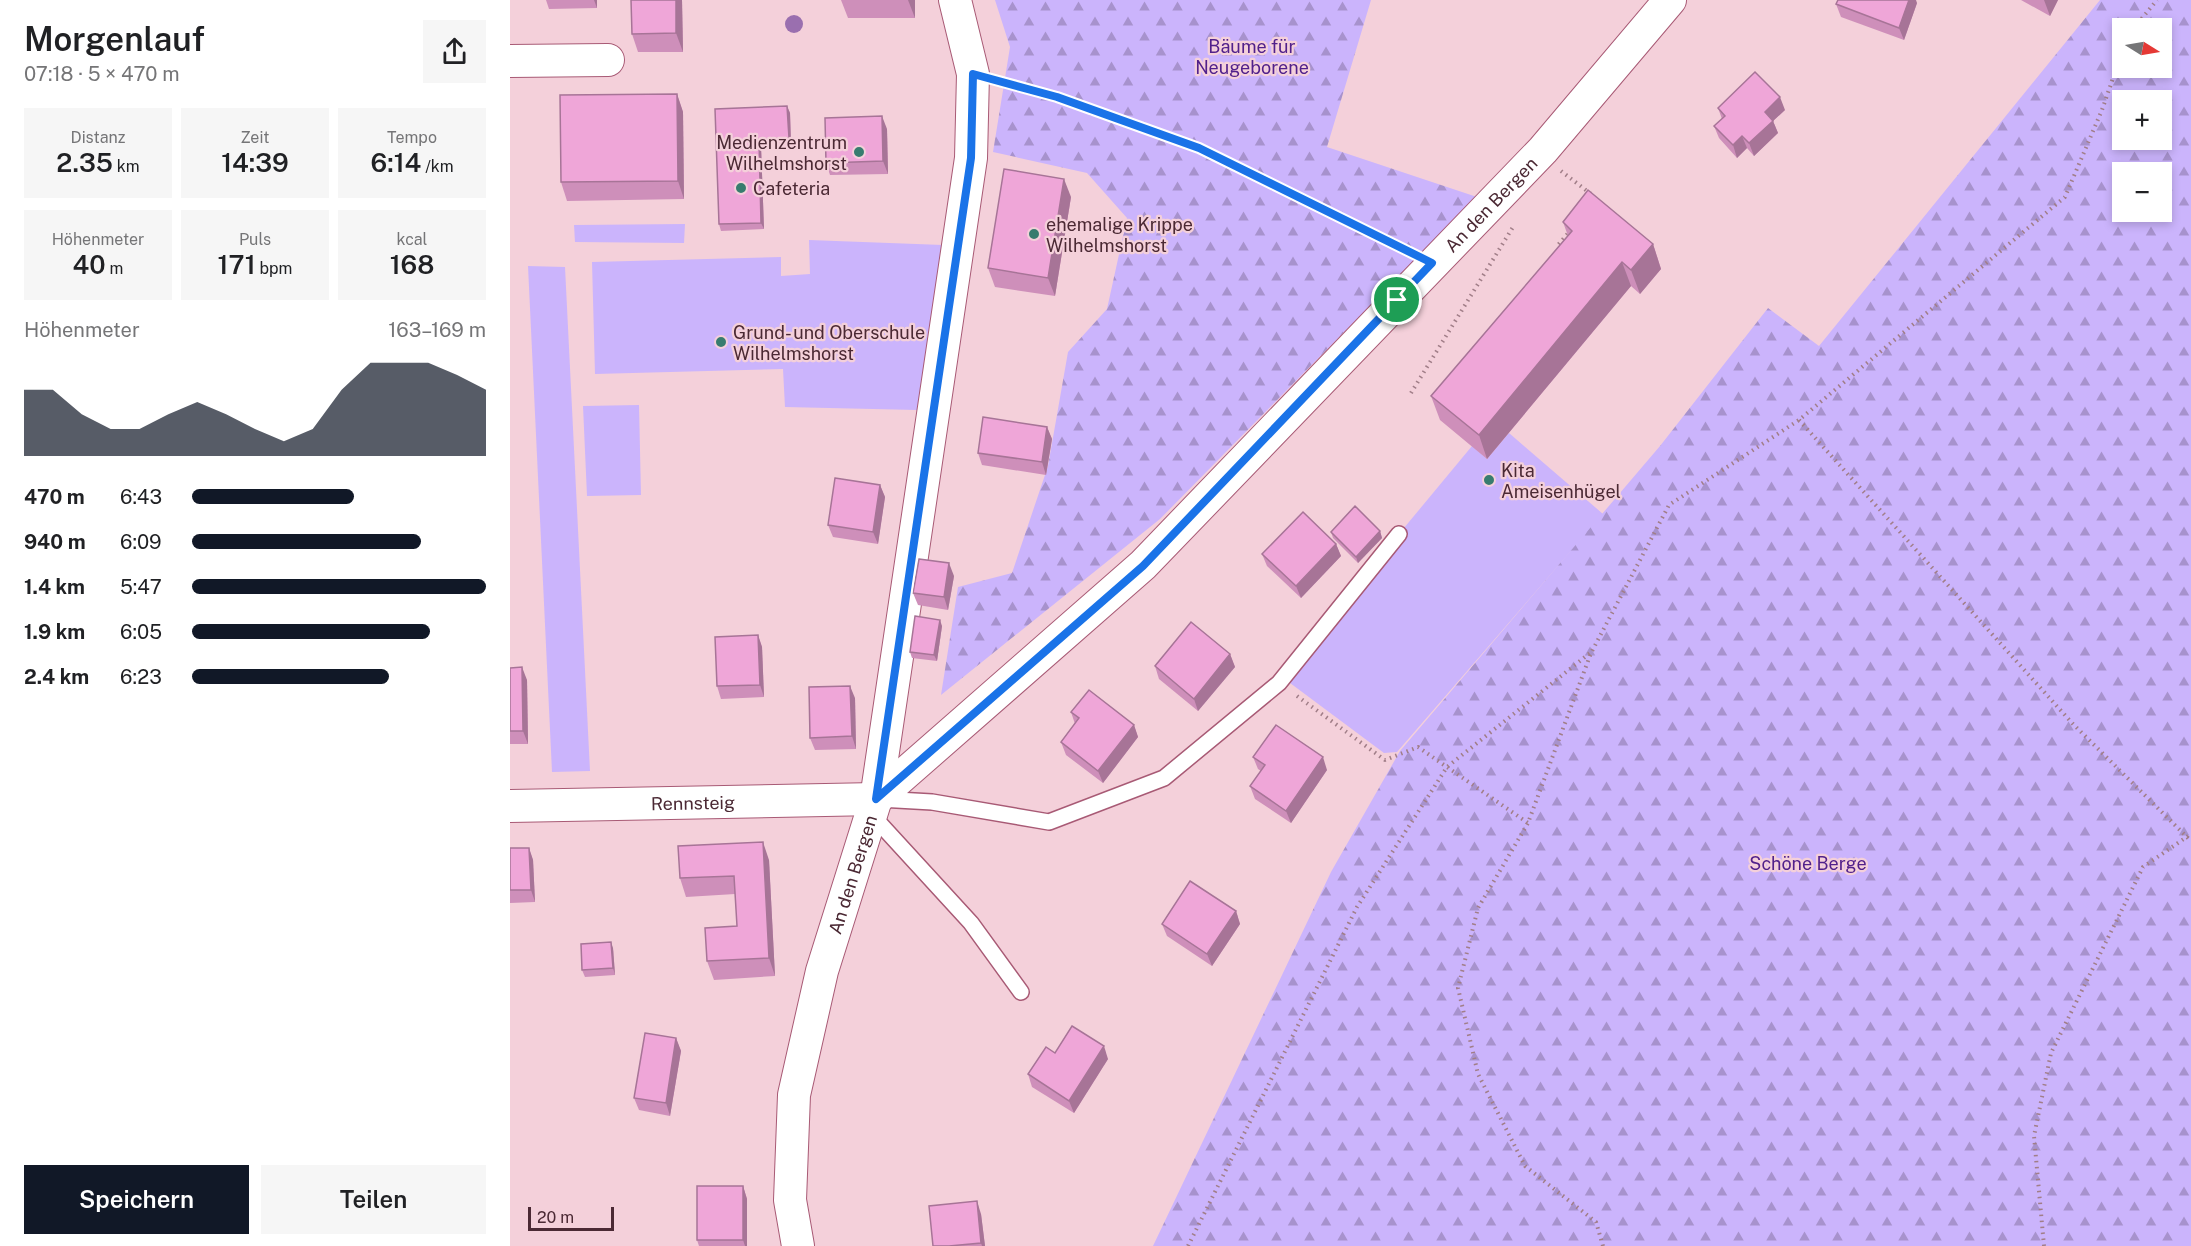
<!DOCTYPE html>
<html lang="de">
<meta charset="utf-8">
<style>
:root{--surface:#fff;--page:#f6f6f6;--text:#202124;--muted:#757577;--accent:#111827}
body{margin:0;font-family:"Public Sans",sans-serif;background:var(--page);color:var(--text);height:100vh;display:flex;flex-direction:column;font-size:22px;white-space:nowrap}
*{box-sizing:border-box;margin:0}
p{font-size:20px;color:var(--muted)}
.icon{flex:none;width:33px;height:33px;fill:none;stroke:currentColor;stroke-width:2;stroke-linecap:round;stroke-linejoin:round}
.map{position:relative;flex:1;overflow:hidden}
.details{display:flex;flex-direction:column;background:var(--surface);width:510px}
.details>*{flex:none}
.needle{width:39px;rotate:101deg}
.buttons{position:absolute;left:1602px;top:18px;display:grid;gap:12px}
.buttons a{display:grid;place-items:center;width:60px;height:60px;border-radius:0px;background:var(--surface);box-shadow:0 3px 9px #0003;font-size:30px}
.scale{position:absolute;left:18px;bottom:15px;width:86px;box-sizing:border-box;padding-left:6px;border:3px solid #4b2934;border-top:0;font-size:16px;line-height:21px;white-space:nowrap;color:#4b2934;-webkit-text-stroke:4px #f4d0da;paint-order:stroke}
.pin{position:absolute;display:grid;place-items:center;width:51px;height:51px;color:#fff;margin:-26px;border:3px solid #fff;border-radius:50%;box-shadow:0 2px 6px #0007}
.round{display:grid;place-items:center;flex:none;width:63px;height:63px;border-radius:0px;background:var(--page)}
.headline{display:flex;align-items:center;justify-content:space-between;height:102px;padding:0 24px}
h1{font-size:33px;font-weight:600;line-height:45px}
.metrics{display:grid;grid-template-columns:repeat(3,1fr);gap:9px;height:102px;padding:6px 24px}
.metrics div{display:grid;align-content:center;border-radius:0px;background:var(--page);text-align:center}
.metrics b{font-size:26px;font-weight:600}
.metrics small{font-size:16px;font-weight:400}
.metrics p{font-size:16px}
.chart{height:168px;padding:12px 24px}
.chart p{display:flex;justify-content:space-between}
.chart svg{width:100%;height:108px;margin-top:6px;fill:var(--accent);opacity:.7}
.cta{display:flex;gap:12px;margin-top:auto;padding:12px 24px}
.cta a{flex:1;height:69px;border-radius:0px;background:var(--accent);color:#fff;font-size:24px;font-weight:600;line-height:69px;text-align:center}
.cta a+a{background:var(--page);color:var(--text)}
ul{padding:0 24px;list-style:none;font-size:20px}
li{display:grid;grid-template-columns:96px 72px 1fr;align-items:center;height:45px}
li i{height:15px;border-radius:8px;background:var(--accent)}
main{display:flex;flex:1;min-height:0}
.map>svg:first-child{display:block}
</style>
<main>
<section class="details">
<div class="headline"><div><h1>Morgenlauf</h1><p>07:18 · 5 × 470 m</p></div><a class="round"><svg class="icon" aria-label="share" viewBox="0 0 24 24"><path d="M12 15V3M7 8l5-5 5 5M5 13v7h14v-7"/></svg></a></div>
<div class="metrics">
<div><p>Distanz</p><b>2.35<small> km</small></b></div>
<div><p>Zeit</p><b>14:39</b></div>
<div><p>Tempo</p><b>6:14<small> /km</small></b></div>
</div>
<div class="metrics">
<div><p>Höhenmeter</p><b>40<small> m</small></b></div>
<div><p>Puls</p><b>171<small> bpm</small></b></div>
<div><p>kcal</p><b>168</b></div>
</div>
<div class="chart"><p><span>Höhenmeter</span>163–169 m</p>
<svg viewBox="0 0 160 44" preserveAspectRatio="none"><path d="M0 44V17L10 17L20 27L30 33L40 33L50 27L60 22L70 27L80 33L90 38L100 33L110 17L120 6L130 6L140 6L150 11L160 17V44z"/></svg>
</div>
<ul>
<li><b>470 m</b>6:43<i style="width:55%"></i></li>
<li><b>940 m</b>6:09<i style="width:78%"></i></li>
<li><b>1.4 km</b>5:47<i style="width:100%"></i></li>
<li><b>1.9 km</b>6:05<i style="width:81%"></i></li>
<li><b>2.4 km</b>6:23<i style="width:67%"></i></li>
</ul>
<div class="cta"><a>Speichern</a><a>Teilen</a></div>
</section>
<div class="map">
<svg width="1681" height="1246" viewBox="0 0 1681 1246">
<defs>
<pattern id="forest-firs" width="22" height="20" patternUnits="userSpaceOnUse" patternTransform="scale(1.5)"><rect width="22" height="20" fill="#cbb4fc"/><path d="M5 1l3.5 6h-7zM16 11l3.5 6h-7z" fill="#a792cd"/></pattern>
</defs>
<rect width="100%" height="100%" fill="#f4d0da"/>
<g fill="#cbb4fc">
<path d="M175 224 174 243 65 242 64 225Z"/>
<path d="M299 240 433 245 407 410 275 407 273 369 85 374 82 262 271 257V276L300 274Z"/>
<path d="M18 266 55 267 80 771 42 772Z"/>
<path d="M129 405 131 495 77 496 73 406Z"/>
<path d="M999 433 1093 514 887 752 874 753 776 680 889 534 962 446 977 459Z"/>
</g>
<g fill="url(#forest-firs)" fill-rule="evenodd">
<path d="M485 0H861L817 147 967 197 650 519 431 695 448 587 502 573 538 466 558 352 597 309 617 218 577 173 483 152 500 47Z"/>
<path d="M1590 0H1681V1246H643L821 872 890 751 1150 446 1258 308 1309 346ZM1652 28V68H1612V28ZM1652 100V140H1612V100ZM1652 172V212H1612V172Z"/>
</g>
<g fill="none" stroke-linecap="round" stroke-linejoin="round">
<g stroke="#a85a75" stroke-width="18">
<g id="service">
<path d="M369 799 422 802 539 822 654 778 769 683 889 534"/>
<path d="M362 815 461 923 511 992"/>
</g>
</g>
<g stroke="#a85a75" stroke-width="34">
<g id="minor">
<path d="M0 61 98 60"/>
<path id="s1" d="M366 799 633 565 1033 150 1160 0"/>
<path id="s2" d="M0 806 366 799"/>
<path id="s3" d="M288 1246 280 1200 284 1095 312 971 366 799 461 158 463 74 445 0"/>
</g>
</g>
<g stroke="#a17e88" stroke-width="4" stroke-dasharray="1.5 4.5" stroke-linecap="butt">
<path d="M1624 28 1647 0"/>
<path d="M492 82 547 97 689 148 897 251"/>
<path d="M1051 171 1081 194"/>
<path d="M1052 248 1048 245 1060 231"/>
<path d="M901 393 1003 227"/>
<path d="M1289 420 1563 724 1681 841"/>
<path d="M787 696 875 760 908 747 1018 823"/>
<path d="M678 1246 847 907 937 767 1080 653"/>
<path d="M1093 1246 1086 1222 1015 1166 968 1074 948 988 968 908 1018 823 1081 653 1159 505 1289 420 1555 197 1592 110 1612 52"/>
<path d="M1534 1246 1524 1136 1541 1053 1633 867 1681 834"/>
</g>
<use href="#service" stroke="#fff" stroke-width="15"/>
<use href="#minor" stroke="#fff" stroke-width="32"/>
</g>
<circle fill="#9a6faf" cx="284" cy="24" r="9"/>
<g fill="#ce8fba">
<path d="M36 0H87V8L39 9Z"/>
<path d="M121 0H172L173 52H128L122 34Z"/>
<path d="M331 0H405V18H338Z"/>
<path d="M1511 0H1548L1540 16Z"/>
<path d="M1407 3 1394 40 1331 17 1326 4Z"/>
<path d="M167 94 173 112 174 199 57 201 51 182Z"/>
<path d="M277 106 280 113 281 145 251 146 254 229 211 231 209 224 205 109Z"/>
<path d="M1208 108 1275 110 1263 121 1268 133 1244 156 1237 148 1227 158 1209 138 1204 126 1212 119Z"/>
<path d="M377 129 378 174 320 175 316 163Z"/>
<path d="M561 197 545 296 485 287 478 268Z"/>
<path d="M1053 222 1143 244 1151 269 1130 294 1121 286 977 459 930 420 921 396 1058 236Z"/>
<path d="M537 427 542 439 536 475 472 465 468 453Z"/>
<path d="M370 485 375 497 368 544 323 537 318 525Z"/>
<path d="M870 531 872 538 848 563 823 538 821 532Z"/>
<path d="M826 544 831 556 791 598 757 566 752 554Z"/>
<path d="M444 576 438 610 408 605 403 593Z"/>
<path d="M432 626 427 661 402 658 400 652Z"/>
<path d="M248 635 252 647 254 697 211 699 207 686Z"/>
<path d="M720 654 725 667 688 711 649 679 645 666Z"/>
<path d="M0 668 17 680 18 744H0Z"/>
<path d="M345 698 346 749 305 750 300 738Z"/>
<path d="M561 712 624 725 628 737 593 783 556 755 551 742 565 724Z"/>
<path d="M743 757 817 770 781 823 745 799 740 786 751 771 748 769Z"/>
<path d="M0 848H19L23 860 25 902 0 903Z"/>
<path d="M259 860 265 976 204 980 197 961 227 926 225 894 176 897 170 878Z"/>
<path d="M726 911 730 924 702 966 657 936 652 924Z"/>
<path d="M103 948 105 975 75 977 72 970Z"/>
<path d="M166 1038 171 1051 160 1116 129 1110 124 1098Z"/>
<path d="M545 1053 598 1059 564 1113 522 1087 518 1074Z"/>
<path d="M233 1186 237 1199V1246H189L187 1240Z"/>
<path d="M471 1214 475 1246H423Z"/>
</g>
<g fill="#a77497">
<path d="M84 0H87V8Z"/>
<path d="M166 0H172L173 52 166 33Z"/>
<path d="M398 0H405V18Z"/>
<path d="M1399 0H1406L1407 3 1394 40 1389 28Z"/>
<path d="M1534 0H1548L1540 16Z"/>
<path d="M167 94 173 112 174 199 168 181Z"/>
<path d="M1270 97 1275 110 1263 121 1268 133 1244 156 1239 143 1255 112Z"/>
<path d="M277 106 280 113 281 145 279 138Z"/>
<path d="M372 116 377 129 378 174 373 161Z"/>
<path d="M1232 136 1237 148 1227 158 1223 145Z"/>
<path d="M249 139 251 146 254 229 251 223Z"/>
<path d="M554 179 561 197 545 296 538 278Z"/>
<path d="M1143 244 1151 269 1130 294 1121 270Z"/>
<path d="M1112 262 1121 286 977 459 969 435Z"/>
<path d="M537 427 542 439 536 475 532 462Z"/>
<path d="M370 485 375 497 368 544 363 532Z"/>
<path d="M870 531 872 538 848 563 846 557Z"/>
<path d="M826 544 831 556 791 598 786 586Z"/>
<path d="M439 563 444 576 438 610 434 597Z"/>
<path d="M430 620 432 626 427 661 424 655Z"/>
<path d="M248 635 252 647 254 697 250 685Z"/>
<path d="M720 654 725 667 688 711 684 699Z"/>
<path d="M12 667 17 680 18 744 13 731Z"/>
<path d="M340 686 345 698 346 749 342 736Z"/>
<path d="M624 725 628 737 593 783 588 771Z"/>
<path d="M813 757 817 770 781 823 776 811Z"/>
<path d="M253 842 259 860 265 976 259 958Z"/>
<path d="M19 848 23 860 25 902 21 890Z"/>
<path d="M726 911 730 924 702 966 697 954Z"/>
<path d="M101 942 103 948 105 975 103 968Z"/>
<path d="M166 1038 171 1051 160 1116 156 1103Z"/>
<path d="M594 1046 598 1059 564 1113 559 1101Z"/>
<path d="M233 1186 237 1199V1246H235L233 1240Z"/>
<path d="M467 1201 471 1214 475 1246H472L471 1243Z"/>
</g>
<g fill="#efa6d8" stroke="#a77497" stroke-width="1.5">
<path d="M121 0H166V33L122 34Z"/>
<path d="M1328 0H1399L1389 28 1326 4Z"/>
<path d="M1245 72 1270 97 1255 112 1263 121 1239 143 1232 136 1223 145 1204 126 1215 116 1208 108Z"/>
<path d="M167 94 168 181 51 182 50 95Z"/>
<path d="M277 106 279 138 249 139 251 223 209 224 205 109Z"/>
<path d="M372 116 373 161 316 163 315 118Z"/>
<path d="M494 169 554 179 538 278 478 268Z"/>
<path d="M1078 190 1143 244 1121 270 1112 262 969 435 921 396 1062 231 1053 222Z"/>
<path d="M473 417 537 427 532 462 468 453Z"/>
<path d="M325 478 370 485 363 532 318 525Z"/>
<path d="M845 506 870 531 846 557 821 532Z"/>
<path d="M793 512 826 544 786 586 752 554Z"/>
<path d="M409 559 439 563 434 597 403 593Z"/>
<path d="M405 616 430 620 424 655 400 652Z"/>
<path d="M681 622 720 654 684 699 645 666Z"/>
<path d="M248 635 250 685 207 686 205 637Z"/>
<path d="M12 667 13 731H0V668Z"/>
<path d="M340 686 342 736 300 738 299 687Z"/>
<path d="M579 690 624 725 588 771 551 742 569 718 561 712Z"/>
<path d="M766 725 813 757 776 811 740 786 755 765 743 757Z"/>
<path d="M253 842 259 958 197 961 195 928 227 926 224 876 170 878 168 846Z"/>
<path d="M0 848H19L21 890H0Z"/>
<path d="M680 881 726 911 697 954 652 924Z"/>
<path d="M101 942 103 968 72 970 71 944Z"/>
<path d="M562 1026 594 1046 559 1101 518 1074 536 1047 545 1053Z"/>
<path d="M135 1033 166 1038 156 1103 124 1098Z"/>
<rect x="187" y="1186" width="46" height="54"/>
<path d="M467 1201 471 1243 439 1246H423L419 1206Z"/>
</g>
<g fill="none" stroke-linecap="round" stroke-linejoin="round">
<g stroke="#fff" stroke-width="12">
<path id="route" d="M463 74 547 97 689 148 922 263 633 566 366 799 461 158Z"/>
</g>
<use href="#route" stroke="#1a73e8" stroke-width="8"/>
</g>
<g fill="#387c6f" stroke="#f4d0da" stroke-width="2">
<circle cx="349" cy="152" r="6"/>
<circle cx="231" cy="188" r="6"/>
<circle cx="524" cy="234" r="6"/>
<circle cx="211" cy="342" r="6"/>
<circle cx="979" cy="480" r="6"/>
</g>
<g text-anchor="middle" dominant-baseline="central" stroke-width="4.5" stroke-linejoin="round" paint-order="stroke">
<g font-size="18" fill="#51208b" stroke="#f4d0da">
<text x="742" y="46">Bäume für<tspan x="742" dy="21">Neugeborene</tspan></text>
<text x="1298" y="863">Schöne Berge</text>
</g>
<g font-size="18" fill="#4b2934" stroke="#f4d0da" text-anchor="start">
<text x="337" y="142" text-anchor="end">Medienzentrum<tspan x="337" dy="21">Wilhelmshorst</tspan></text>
<text x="243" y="188">Cafeteria</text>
<text x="536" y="224">ehemalige Krippe<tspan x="536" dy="21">Wilhelmshorst</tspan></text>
<text x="223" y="332">Grund- und Oberschule<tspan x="223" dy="21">Wilhelmshorst</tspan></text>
<text x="991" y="470">Kita<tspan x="991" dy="21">Ameisenhügel</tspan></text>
</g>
<g font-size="18" fill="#4b2934" stroke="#f4d0da">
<text stroke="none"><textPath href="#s1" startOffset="856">An den Bergen</textPath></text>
<text stroke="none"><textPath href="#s2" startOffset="183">Rennsteig</textPath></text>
<text stroke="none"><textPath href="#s3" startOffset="380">An den Bergen</textPath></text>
</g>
</g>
</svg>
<div class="buttons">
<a><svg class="needle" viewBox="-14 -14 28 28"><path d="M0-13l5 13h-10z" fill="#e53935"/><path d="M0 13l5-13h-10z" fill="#757577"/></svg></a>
<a>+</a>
<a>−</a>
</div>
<div class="scale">20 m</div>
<div class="pin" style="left:887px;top:300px;background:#1e9e55"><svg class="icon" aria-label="arrive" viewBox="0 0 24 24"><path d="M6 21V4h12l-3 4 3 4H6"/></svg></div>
</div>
</main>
